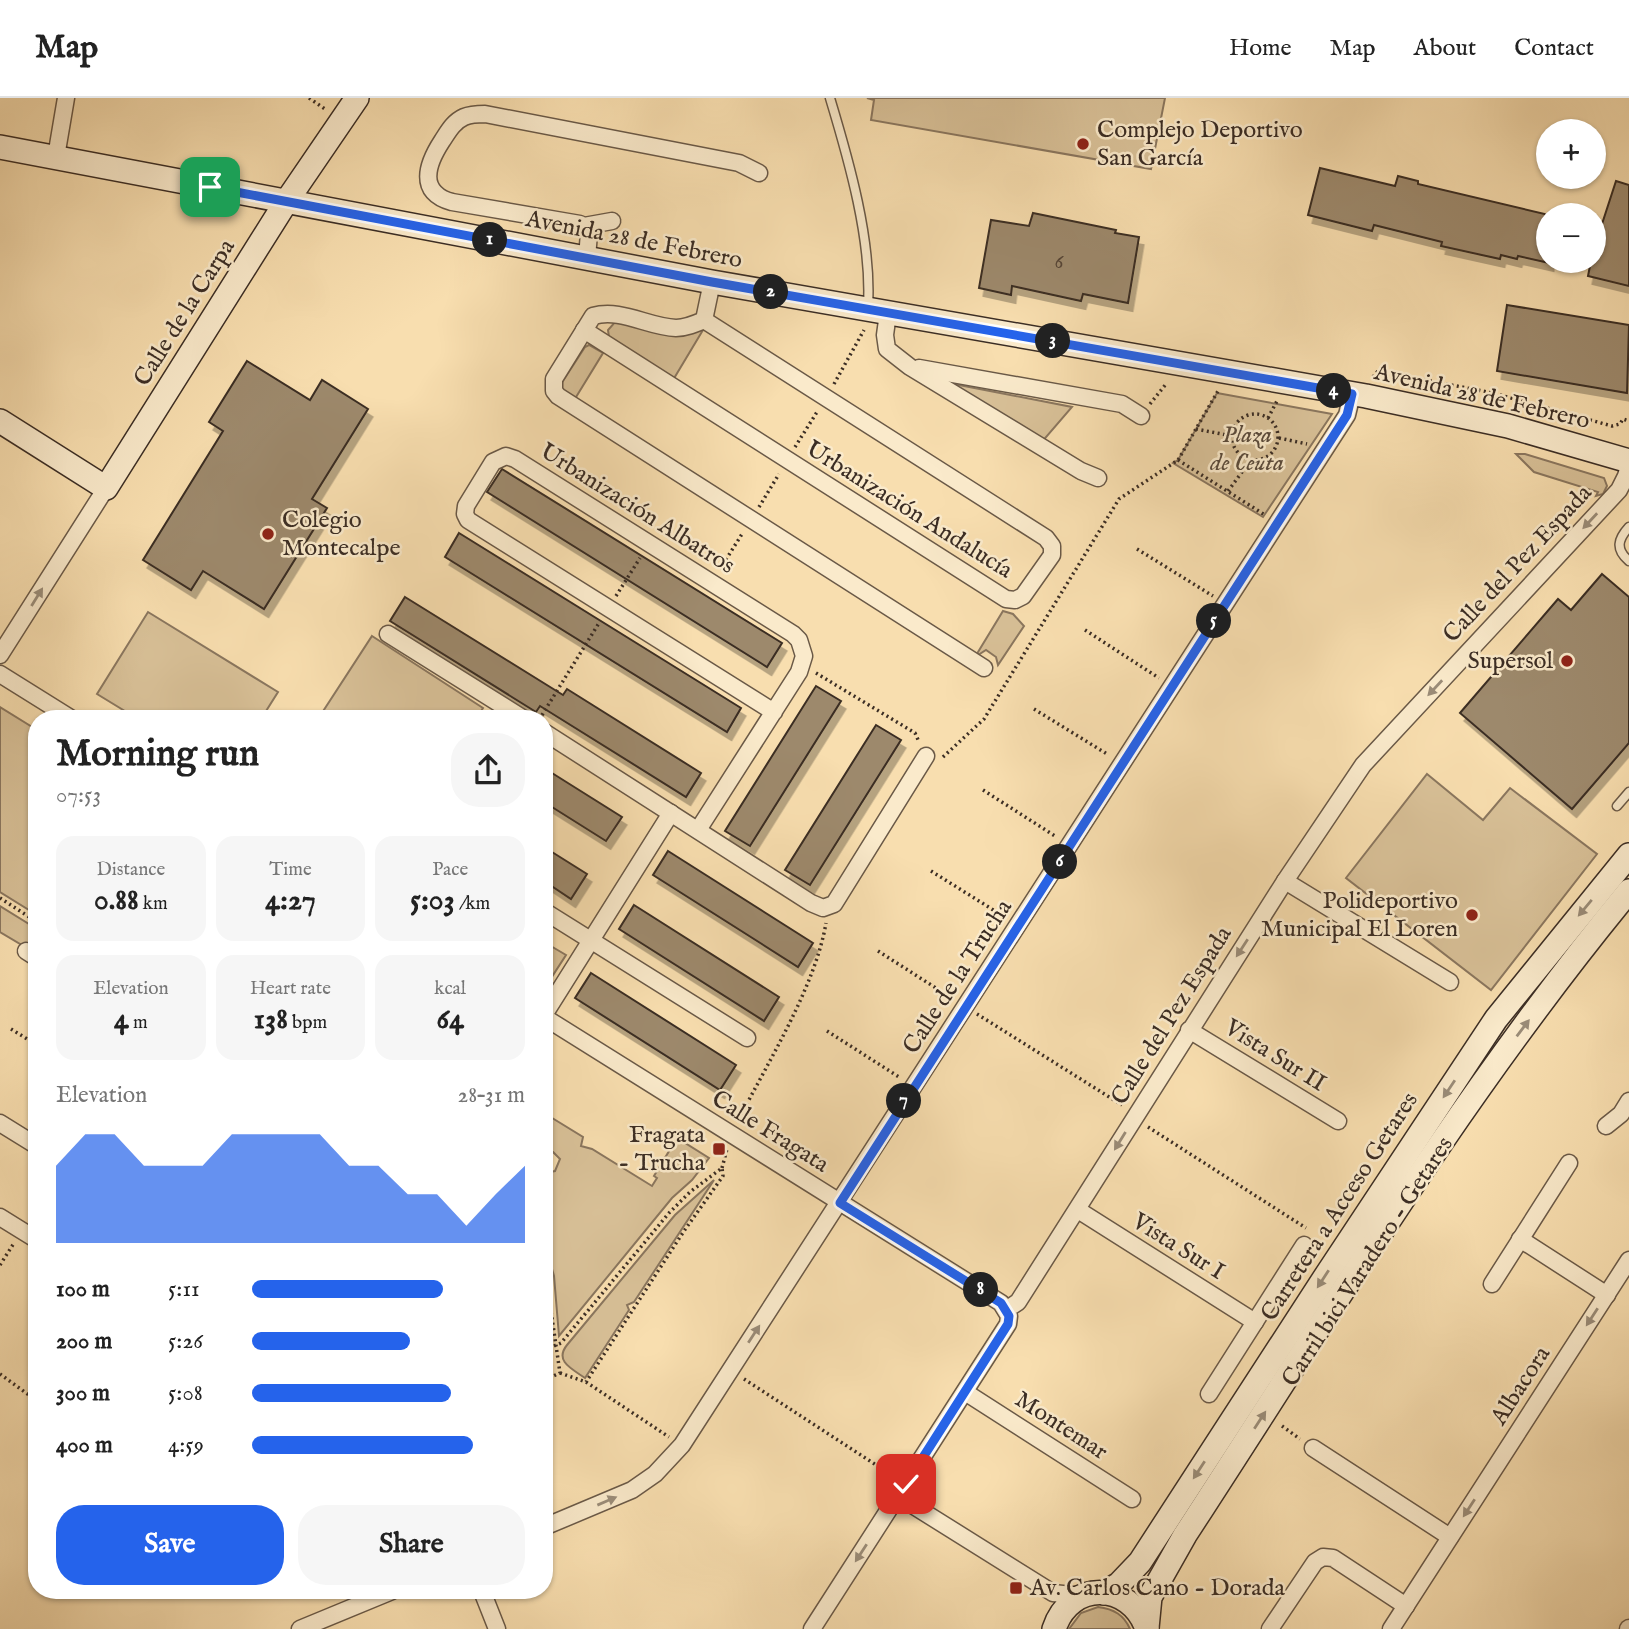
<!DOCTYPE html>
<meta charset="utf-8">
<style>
:root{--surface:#fff;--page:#f6f6f6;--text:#222;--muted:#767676;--line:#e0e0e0;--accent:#2563eb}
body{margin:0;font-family:"IM FELL English",serif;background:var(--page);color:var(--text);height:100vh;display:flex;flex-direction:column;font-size:26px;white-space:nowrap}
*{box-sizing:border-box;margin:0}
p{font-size:23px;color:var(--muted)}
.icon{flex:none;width:38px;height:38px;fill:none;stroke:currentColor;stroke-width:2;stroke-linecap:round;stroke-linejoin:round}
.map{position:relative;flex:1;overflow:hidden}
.sheet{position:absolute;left:28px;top:612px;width:525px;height:889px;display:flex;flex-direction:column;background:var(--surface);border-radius:28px;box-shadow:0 2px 5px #0004}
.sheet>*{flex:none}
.fabs{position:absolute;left:1536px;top:21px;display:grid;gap:14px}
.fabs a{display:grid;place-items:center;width:70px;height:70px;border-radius:50%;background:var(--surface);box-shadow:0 2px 5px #0004;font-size:35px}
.pin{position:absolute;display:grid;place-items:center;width:60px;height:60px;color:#fff;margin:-30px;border-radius:14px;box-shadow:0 4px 10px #0006}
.km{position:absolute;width:35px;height:35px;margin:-18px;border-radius:50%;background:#222;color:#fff;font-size:19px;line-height:35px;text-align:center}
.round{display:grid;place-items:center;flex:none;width:74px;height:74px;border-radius:28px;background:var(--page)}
.summary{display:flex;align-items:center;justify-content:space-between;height:119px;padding:0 28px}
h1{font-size:38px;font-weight:700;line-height:52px}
.figures{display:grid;grid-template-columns:repeat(3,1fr);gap:10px;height:119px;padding:7px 28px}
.figures div{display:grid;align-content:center;border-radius:18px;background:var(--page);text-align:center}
.figures b{font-size:30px;font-weight:700}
.figures small{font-size:19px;font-weight:400}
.figures p{font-size:19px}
.chart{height:196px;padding:14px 28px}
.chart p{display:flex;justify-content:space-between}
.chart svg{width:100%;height:126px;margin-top:7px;fill:var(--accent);opacity:.7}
.primary-button{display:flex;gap:14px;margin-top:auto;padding:14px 28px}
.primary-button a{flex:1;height:80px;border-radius:28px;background:var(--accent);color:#fff;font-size:28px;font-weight:700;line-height:80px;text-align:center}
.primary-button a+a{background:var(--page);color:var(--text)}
ul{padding:0 28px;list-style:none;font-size:23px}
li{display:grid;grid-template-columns:112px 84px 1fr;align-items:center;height:52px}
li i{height:18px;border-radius:9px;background:var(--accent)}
header{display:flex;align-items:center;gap:42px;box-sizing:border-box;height:98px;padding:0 35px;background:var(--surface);border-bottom:2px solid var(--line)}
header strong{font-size:33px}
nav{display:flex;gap:38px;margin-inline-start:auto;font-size:24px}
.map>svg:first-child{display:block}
</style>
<header>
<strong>Map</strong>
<nav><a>Home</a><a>Map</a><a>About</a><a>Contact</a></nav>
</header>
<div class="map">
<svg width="1629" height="1531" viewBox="0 0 1629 1531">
<defs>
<filter id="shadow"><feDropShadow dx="4.5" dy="8" stdDeviation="0" flood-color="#0004"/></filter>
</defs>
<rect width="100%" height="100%" fill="#f8deaf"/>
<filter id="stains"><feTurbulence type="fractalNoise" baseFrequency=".00286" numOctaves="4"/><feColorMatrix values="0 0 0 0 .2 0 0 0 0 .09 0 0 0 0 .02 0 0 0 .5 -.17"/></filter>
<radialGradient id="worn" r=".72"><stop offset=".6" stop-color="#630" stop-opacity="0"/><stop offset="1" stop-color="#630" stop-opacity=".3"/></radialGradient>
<g fill="#d8c097" stroke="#8a765e" stroke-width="2">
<path d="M867 0H1165L1151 71 871 22 874 2Z"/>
<path d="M616 223 698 231 703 232 673 282 609 239 608 232Z"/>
<path d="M589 247 603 255 573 304 561 294V286L585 249Z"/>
<path d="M956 287H959L1072 309 1041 345 956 290Z"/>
<path d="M1217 295 1332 316 1263 419 1173 365 1178 362Z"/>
<path d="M1516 356H1525L1604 380 1607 388 1603 396 1596 398 1598 394 1534 374Z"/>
<path d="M1003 513 1013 516 1024 528 998 567 996 559 986 552 975 559Z"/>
<path d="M148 514 278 594 261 621H138L97 596Z"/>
<path d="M372 538 483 610 476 621H318Z"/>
<path d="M0 609 37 632V817L0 794Z"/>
<path d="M1427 676 1483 722 1510 690 1597 756 1491 892 1346 780Z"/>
<path d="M0 808 37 831V856L0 834Z"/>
<path d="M544 844 566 857 544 891Z"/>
<path d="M544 1015 583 1039 581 1048 592 1051 652 1088 657 1080 654 1078 677 1040 709 1060 692 1082 672 1100 559 1238 554 1178 544 1143V1075L555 1073 560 1061 553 1054 544 1052Z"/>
<path d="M714 1082 634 1204 627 1207 629 1212 585 1280C572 1271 554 1263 567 1247L675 1117Z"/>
<path d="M544 1198 552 1267 544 1270Z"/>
<path d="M1098 1509C1114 1511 1124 1517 1130 1531H1069L1081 1515Z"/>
</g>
<g fill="#9d896c" stroke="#3b2d24" stroke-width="2" filter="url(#shadow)">
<path d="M1320 70 1395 88 1398 78 1418 83V86L1549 117V165L1518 158 1517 161 1501 157 1500 161 1441 148 1442 144 1374 127 1372 133 1308 117Z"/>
<path d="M1616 83 1629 87V188L1588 178 1591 163H1594L1596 128 1601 129Z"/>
<path d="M1033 115 1116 132 1115 135 1139 139 1128 205 1083 196 1081 203 1012 188 1011 197 979 190 991 122 1029 128Z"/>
<path d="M1507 207 1629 227 1627 295 1497 273Z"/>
<path d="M247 263 310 302 322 282 368 311 312 401 327 410 264 511 203 473 191 492 143 462 223 333 209 324Z"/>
<path d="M502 371 782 545 767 569 487 394Z"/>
<path d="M459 435 741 610 727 634 445 459Z"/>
<path d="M1602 476 1629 499V645L1572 711 1460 615 1558 501 1571 512Z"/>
<path d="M405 499 563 597 567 591 701 675 686 699 540 608 536 614 390 523Z"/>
<path d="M816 588 841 603 750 748 725 733Z"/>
<path d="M876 627 901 642 810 787 785 772Z"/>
<path d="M544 670 622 719 606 743 544 704Z"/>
<path d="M544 749 587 776 571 801 544 783Z"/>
<path d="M668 753 813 845 798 869 653 777Z"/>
<path d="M634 807 779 899 764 923 619 831Z"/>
<path d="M591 875 736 967 720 992 575 900Z"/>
</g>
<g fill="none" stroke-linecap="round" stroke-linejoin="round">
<g stroke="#6a5947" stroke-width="11">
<g id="lane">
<path d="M830 0C849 63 872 143 868 208"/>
<path d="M1629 429C1618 441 1615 451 1629 463"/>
<path d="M1617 708 1629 694"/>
</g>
</g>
<g stroke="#6a5947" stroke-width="19">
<g id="street">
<path d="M56 59 66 0"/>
<path d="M584 128 612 123"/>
<path d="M587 160 589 135 580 126 452 104C417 94 427 66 442 43 448 34 453 24 464 19 471 16 478 16 485 16L739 65 759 75"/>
<path d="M712 184 704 222C695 226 686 230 676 230 648 229 621 210 593 218L554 281V293L558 298 984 570"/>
<path d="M888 215 885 237 887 251 910 269 1081 373 1098 380"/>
<path d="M584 232 1006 501 1015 502 1023 498 1052 457V448L1046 440 704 222"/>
<path d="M919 270 1122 306 1141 318"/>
<path d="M388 536 524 621"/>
<path d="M0 557 106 390"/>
<path d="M0 576 72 621"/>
<path d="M544 634 811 805 823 810 834 806 926 658"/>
<path d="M698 732 799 574 804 558 799 542 793 536 515 361 506 358 493 364 466 408 465 416 468 422 774 614"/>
<path d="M1285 783 1450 884"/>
<path d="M544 813 747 940"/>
<path d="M26 853 37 860"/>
<path d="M544 917 671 715"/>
<path d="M544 919 1001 1205 1009 1218 1008 1226 812 1531"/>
<path d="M1189 932 1338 1023"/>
<path d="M0 1025 37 1048"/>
<path d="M1606 1028 1621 1016 1629 1003"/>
<path d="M1078 1112 1255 1224"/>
<path d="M0 1119 37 1142"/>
<path d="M1520 1141 1607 1197"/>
<path d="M1492 1186 1569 1065"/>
<path d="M1006 1212 1018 1204 1285 783 1363 667 1619 392 1626 378 1629 368"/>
<path d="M965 1294 1132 1401"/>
<path d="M1209 1296 1304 1147"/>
<path d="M1313 1350 1450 1439"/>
<path d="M898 1398 1053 1495 1082 1498"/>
<path d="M544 1429 632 1392 655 1376 682 1347 1347 317 1352 296"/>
<path d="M482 1493 497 1531"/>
<path d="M300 1531 392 1493"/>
<path d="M1270 1531 1315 1464 1323 1459 1333 1460 1406 1508"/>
<path d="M1391 1531 1629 1162"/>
<path d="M1628 1531 1629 1530"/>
</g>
</g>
<g stroke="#3b2d24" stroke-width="26">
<g id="secondary">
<path d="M0 49 712 184 1366 298 1508 328 1629 363"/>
<path d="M0 323 106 390 286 104 357 0"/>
<path d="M1104 1495 1119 1486 1140 1464 1327 1176 1496 921 1629 757"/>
<path d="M1147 1530 1150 1499 1185 1437C1327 1219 1463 994 1629 793"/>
<path d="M1054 1531C1070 1482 1130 1483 1147 1531"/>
</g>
</g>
<g stroke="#3b2d24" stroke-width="3.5" stroke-dasharray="2 3.5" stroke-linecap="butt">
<path d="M309 0 325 11"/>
<path d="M1373 279 1378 273 1384 274 1493 295 1612 328 1620 326 1623 321 1629 323"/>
<path d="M834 286 864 232"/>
<path d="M1150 306 1166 286"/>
<circle cx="1255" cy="339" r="23"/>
<path d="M1268 320 1277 303"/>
<path d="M1196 331 1232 338"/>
<path d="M1279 340 1307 346"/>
<path d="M795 349 817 314"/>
<path d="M1178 362 1265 417"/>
<path d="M1228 393 1251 362"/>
<path d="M759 409 779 376"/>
<path d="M1137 451 1213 498"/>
<path d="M720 471 742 436"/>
<path d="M616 498 640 460"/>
<path d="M1085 532 1159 580"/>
<path d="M816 575 915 635 919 644"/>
<path d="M1034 611 1107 656"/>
<path d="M542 617 599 525"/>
<path d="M476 621 481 613"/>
<path d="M943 659 984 621 1119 401 1178 362 1218 293"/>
<path d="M983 692 1055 738"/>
<path d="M931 773 1003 818"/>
<path d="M0 800 37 824"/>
<path d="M878 853 950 899"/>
<path d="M977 916 1122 1007"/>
<path d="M11 931 37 947"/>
<path d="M827 933 899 979"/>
<path d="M739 1021C769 962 815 889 826 825"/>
<path d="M1148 1029 1306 1130"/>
<path d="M722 1070 727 1051"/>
<path d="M31 1117 37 1108"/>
<path d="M544 1165 560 1275 544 1282"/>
<path d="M0 1167 14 1145"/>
<path d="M554 1248 561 1245 669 1115 690 1094 722 1070 723 1078 684 1133 586 1284"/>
<path d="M560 1275 586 1284 669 1339"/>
<path d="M0 1276 37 1303"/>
<path d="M744 1281 893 1378"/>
<path d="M1282 1328 1300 1341"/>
</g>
<use href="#lane" stroke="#faeacb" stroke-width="8"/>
<use href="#street" stroke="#faeacb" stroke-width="16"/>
<use href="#secondary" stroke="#faeacb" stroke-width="23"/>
</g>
<defs><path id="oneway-solid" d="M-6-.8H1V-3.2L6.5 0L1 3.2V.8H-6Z" transform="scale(1.75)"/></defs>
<g fill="#9a8c78">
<use href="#oneway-solid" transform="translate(1590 423) rotate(133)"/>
<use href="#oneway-solid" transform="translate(37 499) rotate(-58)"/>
<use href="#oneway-solid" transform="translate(1435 590) rotate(133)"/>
<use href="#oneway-solid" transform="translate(1585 810) rotate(130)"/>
<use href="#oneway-solid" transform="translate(1242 850) rotate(123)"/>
<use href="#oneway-solid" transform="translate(1523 930) rotate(-53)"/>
<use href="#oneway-solid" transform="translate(1449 991) rotate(124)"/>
<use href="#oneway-solid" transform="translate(1120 1043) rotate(122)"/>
<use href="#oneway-solid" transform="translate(1323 1181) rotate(123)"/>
<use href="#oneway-solid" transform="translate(1592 1219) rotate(123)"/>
<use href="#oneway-solid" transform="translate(754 1236) rotate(-57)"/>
<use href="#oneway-solid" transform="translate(1260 1322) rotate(-57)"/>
<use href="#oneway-solid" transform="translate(1199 1372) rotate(123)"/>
<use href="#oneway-solid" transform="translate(607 1403) rotate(-23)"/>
<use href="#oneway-solid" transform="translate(1469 1410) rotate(123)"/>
<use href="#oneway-solid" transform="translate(861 1455) rotate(123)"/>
</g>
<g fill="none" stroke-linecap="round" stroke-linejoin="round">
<g stroke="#fff" stroke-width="14">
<path id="route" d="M210 89 712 184 1352 296 1347 317 840 1105 1001 1205 1009 1218 1008 1226 906 1386"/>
</g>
<use href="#route" stroke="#2563eb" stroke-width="9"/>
</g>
<g fill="#8f2418" stroke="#faeacb" stroke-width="2.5">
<circle cx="1083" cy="46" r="7"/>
<circle cx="268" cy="436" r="7"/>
<circle cx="1567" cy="563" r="7"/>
<circle cx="1472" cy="817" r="7"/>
<rect x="712" y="1044" width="14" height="14" rx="3.5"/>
<rect x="1009" y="1483" width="14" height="14" rx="3.5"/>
</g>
<g text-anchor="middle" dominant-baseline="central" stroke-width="5" stroke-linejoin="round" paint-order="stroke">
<g font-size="21" fill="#544436">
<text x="1059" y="164">6</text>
</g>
<g font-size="24" fill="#3b2d24" stroke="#faeacb" text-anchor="start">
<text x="1097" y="32">Complejo Deportivo<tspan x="1097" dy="28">San García</tspan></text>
<text x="282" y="422">Colegio<tspan x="282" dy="28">Montecalpe</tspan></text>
<text x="1553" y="563" text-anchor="end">Supersol</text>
<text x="1458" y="803" text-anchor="end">Polideportivo<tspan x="1458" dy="28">Municipal El Loren</tspan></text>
<text x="705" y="1037" text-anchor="end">Fragata<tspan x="705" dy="28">- Trucha</tspan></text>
<text x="1030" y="1490">Av. Carlos Cano - Dorada</text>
</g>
<g font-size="24" fill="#3b2d24" stroke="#faeacb">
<text transform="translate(634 142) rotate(11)">Avenida 28 de Febrero</text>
<text transform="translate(185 215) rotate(-58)">Calle de la Carpa</text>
<text transform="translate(1482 299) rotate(13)">Avenida 28 de Febrero</text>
<text transform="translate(637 411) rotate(32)">Urbanización Albatros</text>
<text transform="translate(909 412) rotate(32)">Urbanización Andalucía</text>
<text transform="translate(1518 466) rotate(-47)">Calle del Pez Espada</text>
<text transform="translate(958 879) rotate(-57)">Calle de la Trucha</text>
<text transform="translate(1172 918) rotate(-58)">Calle del Pez Espada</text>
<text transform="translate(1275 958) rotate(32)">Vista Sur II</text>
<text transform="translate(770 1034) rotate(32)">Calle Fragata</text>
<text transform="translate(1340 1109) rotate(-57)">Carretera a Acceso Getares</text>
<text transform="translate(1178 1149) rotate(32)">Vista Sur I</text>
<text transform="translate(1368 1164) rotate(-57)">Carril bici Varadero - Getares</text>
<text transform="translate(1521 1288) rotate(-57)">Albacora</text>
<text transform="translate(1061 1328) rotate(33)">Montemar</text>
</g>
<g font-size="24" font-style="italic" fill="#5a4a3b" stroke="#faeacb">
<text x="1247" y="337">Plaza<tspan x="1247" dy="28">de Ceuta</tspan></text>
</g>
</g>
<rect width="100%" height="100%" filter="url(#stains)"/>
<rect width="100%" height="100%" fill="url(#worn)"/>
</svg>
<div class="fabs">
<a>+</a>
<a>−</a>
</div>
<div class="pin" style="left:210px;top:89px;background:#1e9e55"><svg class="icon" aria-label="arrive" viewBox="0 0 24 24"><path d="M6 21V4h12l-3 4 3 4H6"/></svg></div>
<div class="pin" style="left:906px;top:1386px;background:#d93025"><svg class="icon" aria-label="check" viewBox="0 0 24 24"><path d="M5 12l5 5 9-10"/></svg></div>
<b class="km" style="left:490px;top:142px">1</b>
<b class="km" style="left:771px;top:194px">2</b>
<b class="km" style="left:1053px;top:243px">3</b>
<b class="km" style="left:1334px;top:293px">4</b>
<b class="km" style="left:1214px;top:523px">5</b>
<b class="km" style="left:1060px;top:764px">6</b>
<b class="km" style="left:904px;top:1003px">7</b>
<b class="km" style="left:981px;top:1192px">8</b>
<section class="sheet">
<div class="summary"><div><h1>Morning run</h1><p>07:53</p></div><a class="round"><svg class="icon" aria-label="share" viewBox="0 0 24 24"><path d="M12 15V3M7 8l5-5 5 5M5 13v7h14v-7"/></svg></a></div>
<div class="figures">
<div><p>Distance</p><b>0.88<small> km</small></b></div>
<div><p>Time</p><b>4:27</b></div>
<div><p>Pace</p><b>5:03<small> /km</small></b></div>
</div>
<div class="figures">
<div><p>Elevation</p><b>4<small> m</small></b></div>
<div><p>Heart rate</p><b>138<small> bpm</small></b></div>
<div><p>kcal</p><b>64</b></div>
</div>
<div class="chart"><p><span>Elevation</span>28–31 m</p>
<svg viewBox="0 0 160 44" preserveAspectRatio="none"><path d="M0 44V17L10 6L20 6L30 17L40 17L50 17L60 6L70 6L80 6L90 6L100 17L110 17L120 27L130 27L140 38L150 27L160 17V44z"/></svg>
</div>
<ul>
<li><b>100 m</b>5:11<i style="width:70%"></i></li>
<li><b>200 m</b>5:26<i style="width:58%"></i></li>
<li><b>300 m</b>5:08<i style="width:73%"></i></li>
<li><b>400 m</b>4:59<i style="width:81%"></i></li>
</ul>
<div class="primary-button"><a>Save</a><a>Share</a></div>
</section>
</div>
